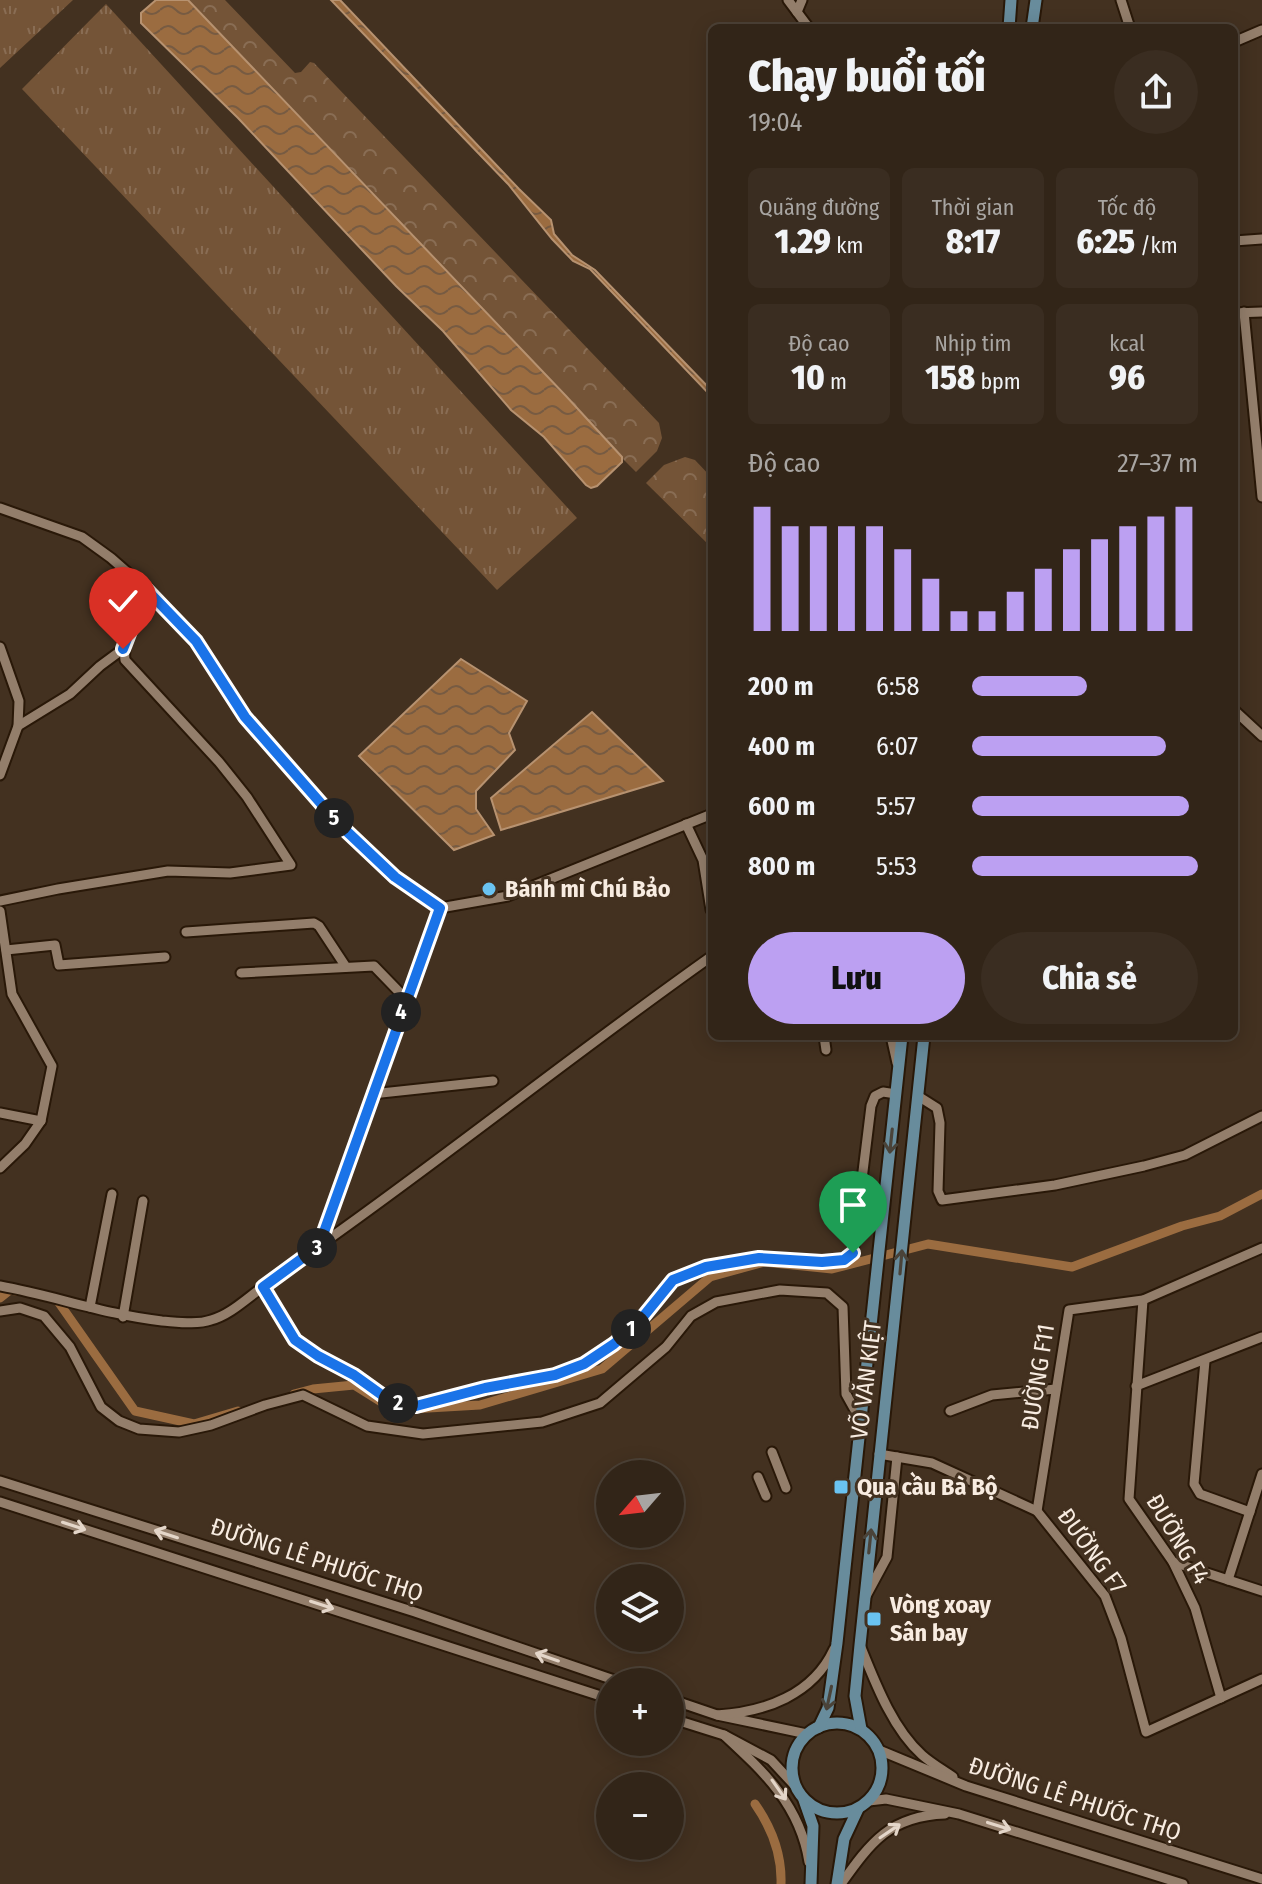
<!DOCTYPE html>
<html lang="vi">
<meta charset="utf-8">
<style>
:root{--surface:#322518;--page:#3a2d21;--text:#f1f3f6;--muted:#a8a5a2;--line:#4d4237;--accent:#bca0f2}
body{margin:0;font-family:"Fira Sans Condensed",sans-serif;background:var(--page);color:var(--text);height:100vh;display:flex;flex-direction:column;font-size:30px;white-space:nowrap}
*{box-sizing:border-box;margin:0}
p{font-size:26px;color:var(--muted)}
.icon{flex:none;width:44px;height:44px;fill:none;stroke:currentColor;stroke-width:2;stroke-linecap:round;stroke-linejoin:round}
.map{position:relative;flex:1;overflow:hidden}
.panel{position:absolute;left:708px;top:24px;width:530px;height:1016px;display:flex;flex-direction:column;background:var(--surface);border-radius:12px;box-shadow:0 4px 20px #0003,0 0 0 2px var(--line)}
.panel>*{flex:none}
.needle{width:52px;rotate:242deg}
.controls{position:absolute;left:596px;top:1460px;display:grid;gap:16px}
.controls a{display:grid;place-items:center;width:88px;height:88px;border-radius:50%;background:var(--surface);box-shadow:0 4px 20px #0003,0 0 0 2px var(--line);font-size:40px}
.pin{position:absolute;display:grid;place-items:center;width:68px;height:68px;color:#fff;margin:-82px -34px;border-radius:50% 50% 50% 0;rotate:-45deg;box-shadow:0 0 8px #0007}
.pin .icon{rotate:45deg}
.km{position:absolute;width:40px;height:40px;margin:-20px;border-radius:50%;background:#222;color:#fff;font-size:22px;line-height:40px;text-align:center}
.round{display:grid;place-items:center;flex:none;width:84px;height:84px;border-radius:42px;background:var(--page)}
.head{display:flex;align-items:center;justify-content:space-between;height:136px;padding:0 40px}
h1{font-size:44px;font-weight:800;line-height:60px}
.stats{display:grid;grid-template-columns:repeat(3,1fr);gap:12px;height:136px;padding:8px 40px}
.stats div{display:grid;align-content:center;border-radius:12px;background:var(--page);text-align:center}
.stats b{font-size:34px;font-weight:800}
.stats small{font-size:22px;font-weight:400}
.stats p{font-size:22px}
.chart{height:224px;padding:16px 40px}
.chart p{display:flex;justify-content:space-between}
.chart svg{width:100%;height:144px;margin-top:8px;stroke:var(--accent);stroke-width:6}
.button{display:flex;gap:16px;margin-top:auto;padding:16px 40px}
.button a{flex:1;height:92px;border-radius:48px;background:var(--accent);color:#111;font-size:32px;font-weight:800;line-height:92px;text-align:center}
.button a+a{background:var(--page);color:var(--text)}
ul{padding:0 40px;list-style:none;font-size:26px}
li{display:grid;grid-template-columns:128px 96px 1fr;align-items:center;height:60px}
li i{height:20px;border-radius:10px;background:var(--accent)}
.map>svg:first-child{display:block}
</style>
<div class="map">
<svg width="1262" height="1884" viewBox="0 0 1262 1884">
<defs>
<pattern id="grass-tufts" width="24" height="20" patternUnits="userSpaceOnUse" patternTransform="scale(2)"><rect width="24" height="20" fill="#745437"/><path d="M3 7l-1-3M5 7V3M7 7l1-3M15 17l-1-3M17 17v-4M19 17l1-3" fill="none" stroke="#896d54"/></pattern>
<pattern id="forest-crowns" width="20" height="18" patternUnits="userSpaceOnUse" patternTransform="scale(2)"><rect width="20" height="18" fill="#745437"/><path d="M2 6a3 3 0 1 1 6 0M12 15a3 3 0 1 1 6 0" fill="none" stroke="#896d54"/></pattern>
<pattern id="water-waves" width="16" height="10" patternUnits="userSpaceOnUse" patternTransform="scale(2)"><rect width="16" height="10" fill="#9b6c40"/><path d="M0 5q4-4 8 0t8 0" fill="none" stroke="#775b42"/></pattern>
</defs>
<rect width="100%" height="100%" fill="#433120"/>
<g fill="url(#grass-tufts)">
<path d="M0 0H73L0 68Z"/>
<path d="M106 4 577 518 497 590 22 89Z"/>
</g>
<g fill="url(#forest-crowns)">
<path d="M188 0H225L295 73 301 72 310 62 314 63 659 423 662 438 657 451 636 472 624 460 418 243 383 203Z"/>
<path d="M685 457 695 460 712 478V548L646 483 664 465Z"/>
</g>
<g fill="url(#water-waves)" stroke="#b79270" stroke-width="2">
<path d="M156 0H188L566 396 622 457V462L597 486 591 488 586 485 544 437 511 410 443 331 396 286 238 118 141 23V13Z"/>
<path d="M331 0H340L519 189 551 220 554 234 572 255 595 270 712 391V397L590 269 573 261 552 239 508 184Z"/>
<path d="M461 659 527 701 509 733 515 750 476 791V809L494 835 454 850 359 756Z"/>
<path d="M592 712 663 781 501 830 491 798Z"/>
</g>
<g fill="none" stroke-linecap="round" stroke-linejoin="round">
<g stroke="#9b6c40" stroke-width="9">
<path d="M0 1298 10 1290 16 1291"/>
<path d="M50 1298 57 1300 135 1411 194 1424 238 1411"/>
<path d="M294 1394 313 1389 354 1385 394 1410 480 1405 602 1369 710 1277 764 1262 832 1269 928 1244 1072 1267 1182 1226 1220 1216 1262 1194"/>
<path d="M755 1804C771 1827 782 1855 781 1884"/>
</g>
<g stroke="#291808" stroke-width="13">
<g id="minor">
<path d="M788 0 809 28"/>
<path d="M1121 0 1130 28"/>
<path d="M797 12 802 0"/>
<path d="M1234 42 1262 30"/>
<path d="M1234 241 1262 239"/>
<path d="M1244 312 1262 497"/>
<path d="M1234 313 1262 312"/>
<path d="M0 508 82 537 111 558 144 587 196 641 245 717 339 824 395 877 440 908 508 896 712 814"/>
<path d="M0 647 19 701 18 726 0 775"/>
<path d="M1234 710 1262 736"/>
<path d="M18 726 70 694 100 666 123 649"/>
<path d="M686 824 703 860 711 910"/>
<path d="M0 901 58 889 168 871 230 873 291 865 247 797 219 762 125 660C122 639 139 610 144 587"/>
<path d="M0 911 12 994 52 1066 41 1121 25 1144 0 1168"/>
<path d="M186 932 314 923 319 926 346 967"/>
<path d="M6 950 55 945 59 965 165 957"/>
<path d="M241 973 374 966 405 998"/>
<path d="M824 1036 826 1050"/>
<path d="M891 1036 897 1063"/>
<path d="M372 1094 493 1081"/>
<path d="M918 1096 937 1108 940 1123 938 1191 942 1200 1055 1185 1144 1166 1185 1155 1262 1116"/>
<path d="M0 1113 41 1121"/>
<path d="M319 1246C452 1152 579 1050 712 956"/>
<path d="M0 1286C55 1296 107 1315 162 1321 177 1322 197 1325 211 1320 230 1315 247 1298 263 1287L295 1340 318 1356 354 1375 393 1403 416 1406 485 1388 555 1375 584 1364 614 1344 638 1323 673 1280 706 1267 759 1258 822 1262 844 1260 853 1253 871 1106 875 1096 883 1092 896 1094"/>
<path d="M263 1287 319 1246 440 908"/>
<path d="M1143 1300 1129 1499 1173 1562 1195 1608 1221 1698"/>
<path d="M90 1307 112 1194"/>
<path d="M0 1311 20 1308 44 1316 70 1347 101 1407 119 1421 139 1429 179 1432 211 1425 265 1405 303 1395 367 1426 423 1434 542 1422 600 1403 666 1347 691 1316 716 1302 780 1290 827 1293 843 1307 846 1394 861 1421"/>
<path d="M123 1317 143 1201"/>
<path d="M1205 1361 1194 1484 1200 1494 1250 1512"/>
<path d="M1136 1386 1262 1337"/>
<path d="M950 1411 992 1395 1056 1389"/>
<path d="M772 1452 786 1488"/>
<path d="M879 1454 932 1463 1037 1511 1105 1596 1121 1638 1146 1732 1262 1679"/>
<path d="M758 1477 766 1496"/>
<path d="M0 1481 415 1612 620 1682"/>
<path d="M0 1502 610 1699"/>
<path d="M1037 1511 1069 1310 1143 1300 1262 1248"/>
<path d="M1173 1562 1262 1591"/>
<path d="M1228 1580 1262 1474"/>
<path d="M866 1596 887 1557 897 1457"/>
<path d="M860 1645C875 1682 892 1728 922 1755 931 1763 943 1770 953 1777"/>
<path d="M670 1699 717 1715 807 1734"/>
<path d="M717 1715C765 1712 813 1695 834 1649"/>
<path d="M670 1718 724 1735 771 1760 796 1787"/>
<path d="M724 1735C764 1772 800 1805 809 1862"/>
<path d="M879 1750 966 1786 1262 1879"/>
<path d="M869 1801 886 1799 959 1814 1183 1884"/>
<path d="M841 1884C871 1842 890 1816 945 1814"/>
</g>
</g>
<g stroke="#291808" stroke-width="15">
<g id="major">
<path d="M1009 28 1011 0"/>
<path d="M1032 28 1036 0"/>
<circle cx="837" cy="1768" r="45"/>
<path d="M819 1727 828 1708 837 1643 902 1036"/>
<path d="M861 1729 855 1696 860 1645 924 1036"/>
<path d="M804 1800 813 1826 811 1884"/>
<path d="M837 1884 844 1839 858 1809"/>
</g>
</g>
<use href="#minor" stroke="#937e6b" stroke-width="9"/>
<use href="#major" stroke="#688c9c" stroke-width="11"/>
</g>
<defs><path id="oneway-shaft" d="M-6 0H5M1.5-3L5.5 0L1.5 3" fill="none" stroke-width="1.6" stroke-linecap="round" stroke-linejoin="round" transform="scale(2)"/></defs>
<g stroke="#4a4339">
<use href="#oneway-shaft" transform="translate(891 1141) rotate(96)"/>
<use href="#oneway-shaft" transform="translate(901 1262) rotate(-85)"/>
<use href="#oneway-shaft" transform="translate(870 1541) rotate(-84)"/>
<use href="#oneway-shaft" transform="translate(829 1698) rotate(102)"/>
</g>
<g stroke="#e4d6c9">
<use href="#oneway-shaft" transform="translate(74 1526) rotate(18)"/>
<use href="#oneway-shaft" transform="translate(166 1534) rotate(-162)"/>
<use href="#oneway-shaft" transform="translate(322 1605) rotate(18)"/>
<use href="#oneway-shaft" transform="translate(547 1657) rotate(-161)"/>
<use href="#oneway-shaft" transform="translate(779 1790) rotate(55)"/>
<use href="#oneway-shaft" transform="translate(999 1826) rotate(17)"/>
<use href="#oneway-shaft" transform="translate(890 1831) rotate(-34)"/>
</g>
<g fill="none" stroke-linecap="round" stroke-linejoin="round">
<g stroke="#fff" stroke-width="16">
<path id="route" d="M123 649 139 608 144 587 196 641 245 717 339 824 395 877 440 908 319 1246 263 1287 295 1340 318 1356 354 1375 393 1403 416 1406 485 1388 555 1375 584 1364 614 1344 638 1323 673 1280 706 1267 759 1258 822 1262 844 1260 853 1253"/>
</g>
<use href="#route" stroke="#1a73e8" stroke-width="10"/>
</g>
<g fill="#6ac3f1" stroke="#433120" stroke-width="3">
<circle cx="489" cy="889" r="8"/>
<rect x="833" y="1479" width="16" height="16" rx="4"/>
<rect x="866" y="1611" width="16" height="16" rx="4"/>
</g>
<g text-anchor="middle" dominant-baseline="central" stroke-width="6" stroke-linejoin="round" paint-order="stroke">
<g font-size="24" font-weight="bold" fill="#f8ece1" stroke="#433120" text-anchor="start">
<text x="505" y="889">Bánh mì Chú Bảo</text>
<text x="857" y="1487">Qua cầu Bà Bộ</text>
<text x="890" y="1605">Vòng xoay<tspan x="890" dy="28">Sân bay</tspan></text>
</g>
<g font-size="24" fill="#f8ece1" stroke="#433120">
<text transform="translate(1038 1377) rotate(-81)">ĐƯỜNG F11</text>
<text transform="translate(866 1380) rotate(-83)">VÕ VĂN KIỆT</text>
<text transform="translate(1178 1539) rotate(59)">ĐƯỜNG F4</text>
<text transform="translate(1092 1551) rotate(54)">ĐƯỜNG F7</text>
<text transform="translate(317 1560) rotate(18)">ĐƯỜNG LÊ PHƯỚC THỌ</text>
<text transform="translate(1075 1799) rotate(18)">ĐƯỜNG LÊ PHƯỚC THỌ</text>
</g>
</g>
</svg>
<div class="controls">
<a><svg class="needle" viewBox="-14 -14 28 28"><path d="M0-13l5 13h-10z" fill="#e53935"/><path d="M0 13l5-13h-10z" fill="#a8a5a2"/></svg></a>
<a><svg class="icon" aria-label="layers" viewBox="0 0 24 24"><path d="M12 4l9 5-9 5-9-5zM3 14l9 5 9-5"/></svg></a>
<a>+</a>
<a>−</a>
</div>
<div class="pin" style="left:853px;top:1253px;background:#1e9e55"><svg class="icon" aria-label="arrive" viewBox="0 0 24 24"><path d="M6 21V4h12l-3 4 3 4H6"/></svg></div>
<div class="pin" style="left:123px;top:649px;background:#d93025"><svg class="icon" aria-label="check" viewBox="0 0 24 24"><path d="M5 12l5 5 9-10"/></svg></div>
<b class="km" style="left:631px;top:1329px">1</b>
<b class="km" style="left:398px;top:1403px">2</b>
<b class="km" style="left:317px;top:1248px">3</b>
<b class="km" style="left:401px;top:1012px">4</b>
<b class="km" style="left:334px;top:818px">5</b>
<section class="panel">
<div class="head"><div><h1>Chạy buổi tối</h1><p>19:04</p></div><a class="round"><svg class="icon" aria-label="share" viewBox="0 0 24 24"><path d="M12 15V3M7 8l5-5 5 5M5 13v7h14v-7"/></svg></a></div>
<div class="stats">
<div><p>Quãng đường</p><b>1.29<small> km</small></b></div>
<div><p>Thời gian</p><b>8:17</b></div>
<div><p>Tốc độ</p><b>6:25<small> /km</small></b></div>
</div>
<div class="stats">
<div><p>Độ cao</p><b>10<small> m</small></b></div>
<div><p>Nhịp tim</p><b>158<small> bpm</small></b></div>
<div><p>kcal</p><b>96</b></div>
</div>
<div class="chart"><p><span>Độ cao</span>27–37 m</p>
<svg viewBox="0 0 160 44" preserveAspectRatio="none"><path d="M5 44V6M15 44V12M25 44V12M35 44V12M45 44V12M55 44V19M65 44V28M75 44V38M85 44V38M95 44V32M105 44V25M115 44V19M125 44V16M135 44V12M145 44V9M155 44V6"/></svg>
</div>
<ul>
<li><b>200 m</b>6:58<i style="width:51%"></i></li>
<li><b>400 m</b>6:07<i style="width:86%"></i></li>
<li><b>600 m</b>5:57<i style="width:96%"></i></li>
<li><b>800 m</b>5:53<i style="width:100%"></i></li>
</ul>
<div class="button"><a>Lưu</a><a>Chia sẻ</a></div>
</section>
</div>
